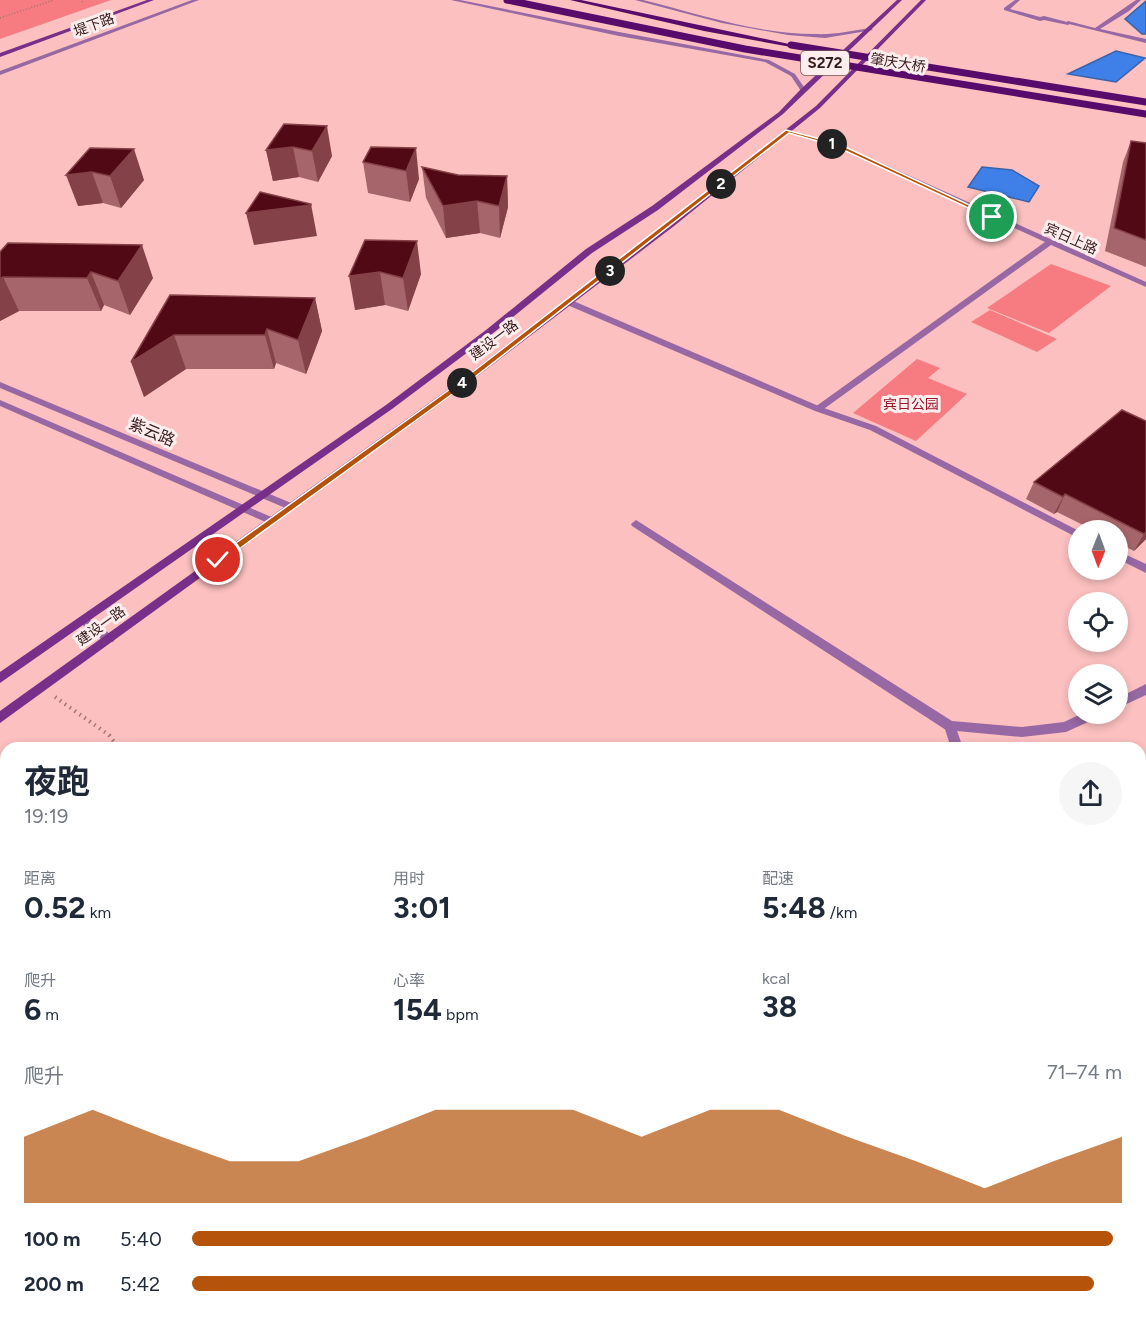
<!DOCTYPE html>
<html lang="zh">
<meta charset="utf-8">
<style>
:root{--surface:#fff;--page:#f6f6f7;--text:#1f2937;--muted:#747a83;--accent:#b45309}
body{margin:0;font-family:Figtree,"Noto Sans SC",sans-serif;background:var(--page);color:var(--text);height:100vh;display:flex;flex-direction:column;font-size:22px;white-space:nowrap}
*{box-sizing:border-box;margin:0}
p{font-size:20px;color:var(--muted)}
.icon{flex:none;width:33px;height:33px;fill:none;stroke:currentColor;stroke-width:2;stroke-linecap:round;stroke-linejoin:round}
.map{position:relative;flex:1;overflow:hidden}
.drawer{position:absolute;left:0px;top:742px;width:1146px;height:578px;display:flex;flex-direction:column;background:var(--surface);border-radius:18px 18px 0 0;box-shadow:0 3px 9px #0003}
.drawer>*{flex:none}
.needle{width:39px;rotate:181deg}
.controls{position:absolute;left:1068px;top:520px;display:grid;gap:12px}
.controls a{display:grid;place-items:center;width:60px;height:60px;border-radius:50%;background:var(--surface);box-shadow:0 3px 9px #0003;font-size:30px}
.pin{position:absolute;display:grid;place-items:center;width:51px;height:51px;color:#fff;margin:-26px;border:3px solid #fff;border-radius:50%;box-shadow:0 2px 6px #0007}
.km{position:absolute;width:30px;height:30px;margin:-15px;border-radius:50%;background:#222;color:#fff;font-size:16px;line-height:30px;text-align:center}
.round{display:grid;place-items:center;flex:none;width:63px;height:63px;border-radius:32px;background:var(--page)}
.headline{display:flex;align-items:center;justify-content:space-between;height:102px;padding:0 24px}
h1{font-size:33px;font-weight:700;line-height:45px}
.stats{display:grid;grid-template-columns:repeat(3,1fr);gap:9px;height:102px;padding:6px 24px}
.stats div{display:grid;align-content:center}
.stats b{font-size:30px;font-weight:700}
.stats small{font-size:16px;font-weight:400}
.stats p{font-size:16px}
.chart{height:168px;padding:12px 24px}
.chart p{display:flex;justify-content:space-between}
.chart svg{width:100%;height:108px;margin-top:6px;fill:var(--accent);opacity:.7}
ul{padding:0 24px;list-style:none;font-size:20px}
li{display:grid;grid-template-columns:96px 72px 1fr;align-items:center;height:45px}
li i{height:15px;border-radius:8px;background:var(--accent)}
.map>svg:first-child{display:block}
</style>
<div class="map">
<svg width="1146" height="1319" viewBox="0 0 1146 1319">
<rect width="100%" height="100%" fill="#fbc0bf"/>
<g fill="#f67c81">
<path d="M0 0H111L0 39Z"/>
<path d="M1051 264 1111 286 1049 333 987 308Z"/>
<path d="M990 310 1057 339 1037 352 971 322Z"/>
<path d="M917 359 940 368 928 378 967 394 916 441 853 413Z"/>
</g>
<g fill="#3e80e7" stroke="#3c62aa" stroke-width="1.5">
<path d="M1146 1V34H1142L1125 19Z"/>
<path d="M1116 51 1145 58 1116 82 1068 74Z"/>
<path d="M982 167 1012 170 1039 186 1029 202 968 187Z"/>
</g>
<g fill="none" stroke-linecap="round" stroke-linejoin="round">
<g stroke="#a37676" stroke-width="1.5" stroke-dasharray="1 2" stroke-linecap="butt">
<path d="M82 2 84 0"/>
<path d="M0 18 54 0"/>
</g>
<path stroke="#a37676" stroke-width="4" stroke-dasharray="1.5 4.5" stroke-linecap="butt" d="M55 697 109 735 119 748"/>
<g fill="#9768a3" fill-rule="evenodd">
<path d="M1015 0H1020L1010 9 1040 17 1044 16 1071 23 1068 25 1044 20 1040 21 1004 10V8Z"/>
<path d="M565 300H571L821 407 876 426 1079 531 1078 538 870 430 815 411 565 304Z"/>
<path d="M636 520 952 721 1022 727 1064 722 1081 714H1099L1097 718 1066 732 1022 737 946 730 632 526 631 524Z"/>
<path d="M1118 551 1146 564V573L1118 559Z"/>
<path d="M1146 684V695L1118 708V698Z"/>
</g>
<g fill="#9768a3" fill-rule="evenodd">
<path d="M1136 0H1141L1129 11 1100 29 1146 39V43L1065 23 1068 21 1095 28Z"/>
<path d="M786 130 839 144 1146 282V287L1051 245 821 411H815V407L1045 242 835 146 786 132Z"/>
<path d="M950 721 954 722 963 748H951L944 726 946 722Z"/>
<path d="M1140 1032 1146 1035V1054L1140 1051Z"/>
<path d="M405 1314H424L427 1319H407Z"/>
<path d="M467 1314H497L495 1319H464Z"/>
<path d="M794 1314H812L815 1319H795Z"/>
</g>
<g fill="#9768a3" fill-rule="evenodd">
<path d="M192 0H199L0 75V71Z"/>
<path d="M451 0H460L619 32 769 60 795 74 806 90 801 91 791 76 765 62 619 36Z"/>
<path d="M635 0H643C699 14 757 34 815 34 833 35 852 31 870 28L873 30 825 38 788 35 722 23Z"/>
<path d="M0 382 296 505 297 507 296 509H288L0 388Z"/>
<path d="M0 400 276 519 277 521 272 524 268 523 0 406Z"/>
<path d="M84 616 113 636 115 639 113 642H105L80 623 78 620 80 617Z"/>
</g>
<g fill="#782f8a" fill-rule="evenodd">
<path d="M147 0H154L0 57V53Z"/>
<path d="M897 0H902L783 114 658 210 592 253 492 334 392 409 0 683V672L386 405 486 330 586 249 652 206 779 112 801 89Z"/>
<path d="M921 0H926L820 108 674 226 463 387 0 723V711L457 383 668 222 816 106Z"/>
</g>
<path fill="#590b6b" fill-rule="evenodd" d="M570 0H581L794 45 791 47 704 31Z"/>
<g stroke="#590b6b" stroke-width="7">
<path d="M507 0 745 49 1146 114"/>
<path d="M791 45 1146 102"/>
</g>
</g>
<g fill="#a6656a">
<path d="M284 124 332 156 318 182 299 177 273 181 266 150Z"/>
<path d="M1131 141 1146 143V267L1105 251 1123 162Z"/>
<path d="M371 147 419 179 410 202 368 193 363 162Z"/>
<path d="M90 148 144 180 121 208 103 203 78 206Z"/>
<path d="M422 167 458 175 507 176 508 207 500 238 480 233 446 238 426 198Z"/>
<path d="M365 240 421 274 408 311 385 305 355 310Z"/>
<path d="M0 252 153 278 130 315 104 305 101 311H19L0 321Z"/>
<path d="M170 295 315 298 322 331 306 374 276 363 274 369H186L144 397Z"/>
<path d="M1146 421V539L1134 551 1118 543V531H1095L1057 512 1054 514 1026 499 1034 482Z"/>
</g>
<g fill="#844148">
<path d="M327 126 332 156 318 182 312 151Z"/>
<path d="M293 147 299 177 273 181 266 150Z"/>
<path d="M416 148 419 179 410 202 406 171Z"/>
<path d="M134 149 144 180 121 208 110 176Z"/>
<path d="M92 172 103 203 78 206 66 175Z"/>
<path d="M507 176 508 207 500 238 499 206Z"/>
<path d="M477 201 480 233 446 238 443 206Z"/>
<path d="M311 204 317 236 254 245 246 213Z"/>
<path d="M417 241 421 274 408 311 403 278Z"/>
<path d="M142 245 153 278 130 315 118 281Z"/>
<path d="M91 272 104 305 101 311 87 278Z"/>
<path d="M380 272 385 305 355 310 349 276Z"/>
<path d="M3 277 19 311 0 321V279Z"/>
<path d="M315 298 322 331 306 374 298 340Z"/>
<path d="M267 329 276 363 274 369 265 335Z"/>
<path d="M174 335 186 369 144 397 131 362Z"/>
<path d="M1065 494 1057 512 1054 514 1063 497Z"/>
<path d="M1146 532V539L1134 551 1144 534Z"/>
</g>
<g fill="#510a15" stroke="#844148" stroke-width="1.5">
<path d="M284 124 327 126 312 151 293 147 266 150Z"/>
<path d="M1131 141 1146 143V240L1114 228Z"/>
<path d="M371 147 416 148 406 171 363 162Z"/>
<path d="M90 148 134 149 110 176 92 172 66 175Z"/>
<path d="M422 167 458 175 507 176 499 206 477 201 443 206Z"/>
<path d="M260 192 311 204V205L246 213Z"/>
<path d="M365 240 417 241 403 278 380 272 349 276Z"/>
<path d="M8 243 142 245 118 281 91 272 87 278 3 277 0 279V252Z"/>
<path d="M170 295 315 298 298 340 267 329 265 335H174L131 362Z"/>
<path d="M1122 410 1146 421V532L1144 534 1065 494 1063 497 1034 482Z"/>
</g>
<path fill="#b45309" stroke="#fff" stroke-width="1.5" d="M786 130 839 144 995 217 990 218 835 146 789 133 462 387 221 562H215V558L457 384Z"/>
<g text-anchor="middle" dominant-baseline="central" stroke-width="6" stroke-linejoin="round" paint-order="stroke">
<g font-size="14" fill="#371c1d" stroke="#fdeded">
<text transform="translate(94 25) rotate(-20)">堤下路</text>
<text transform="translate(898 63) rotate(9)">肇庆大桥</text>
<text transform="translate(1071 239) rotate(24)">宾日上路</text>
<text transform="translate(494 340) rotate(-37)">建设一路</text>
<text transform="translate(101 626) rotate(-36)">建设一路</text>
</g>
<g font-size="14" fill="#96182d" stroke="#fdeded">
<text x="911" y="404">宾日公园</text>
</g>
<rect fill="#fdeded" stroke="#725b5b" stroke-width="1.5" x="801" y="51" width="48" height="24" rx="4.5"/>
<g font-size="15" font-weight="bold" fill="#371c1d">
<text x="825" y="63">S272</text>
</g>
<g font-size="16" fill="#371c1d" stroke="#fdeded">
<text transform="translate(152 432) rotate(23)">紫云路</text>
</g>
</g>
</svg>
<div class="controls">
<a><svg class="needle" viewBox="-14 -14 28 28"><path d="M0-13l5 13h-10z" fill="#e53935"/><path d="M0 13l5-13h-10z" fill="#747a83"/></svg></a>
<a><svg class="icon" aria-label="locate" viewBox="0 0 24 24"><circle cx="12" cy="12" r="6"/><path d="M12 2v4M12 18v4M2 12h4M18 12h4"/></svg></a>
<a><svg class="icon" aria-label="layers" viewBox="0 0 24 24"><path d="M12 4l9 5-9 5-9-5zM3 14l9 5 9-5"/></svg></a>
</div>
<div class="pin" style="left:992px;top:217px;background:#1e9e55"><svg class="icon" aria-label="arrive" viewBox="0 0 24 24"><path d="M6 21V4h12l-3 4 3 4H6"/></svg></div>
<div class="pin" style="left:218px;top:560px;background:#d93025"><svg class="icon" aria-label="check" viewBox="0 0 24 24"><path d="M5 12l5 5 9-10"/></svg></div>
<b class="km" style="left:832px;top:144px">1</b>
<b class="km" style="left:721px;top:184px">2</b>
<b class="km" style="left:610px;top:271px">3</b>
<b class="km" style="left:462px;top:383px">4</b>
<section class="drawer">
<div class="headline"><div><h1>夜跑</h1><p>19:19</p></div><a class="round"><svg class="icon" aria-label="share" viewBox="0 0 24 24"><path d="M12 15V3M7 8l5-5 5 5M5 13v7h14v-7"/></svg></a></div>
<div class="stats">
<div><p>距离</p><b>0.52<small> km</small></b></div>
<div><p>用时</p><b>3:01</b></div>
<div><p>配速</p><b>5:48<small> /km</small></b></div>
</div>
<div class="stats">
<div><p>爬升</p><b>6<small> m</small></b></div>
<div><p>心率</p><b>154<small> bpm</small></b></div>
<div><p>kcal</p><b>38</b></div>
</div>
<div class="chart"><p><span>爬升</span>71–74 m</p>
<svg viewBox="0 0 160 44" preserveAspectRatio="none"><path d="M0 44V17L10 6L20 17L30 27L40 27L50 17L60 6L70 6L80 6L90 17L100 6L110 6L120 17L130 27L140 38L150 27L160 17V44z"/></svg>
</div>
<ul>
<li><b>100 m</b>5:40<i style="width:99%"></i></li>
<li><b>200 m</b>5:42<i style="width:97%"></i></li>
</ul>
</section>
</div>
